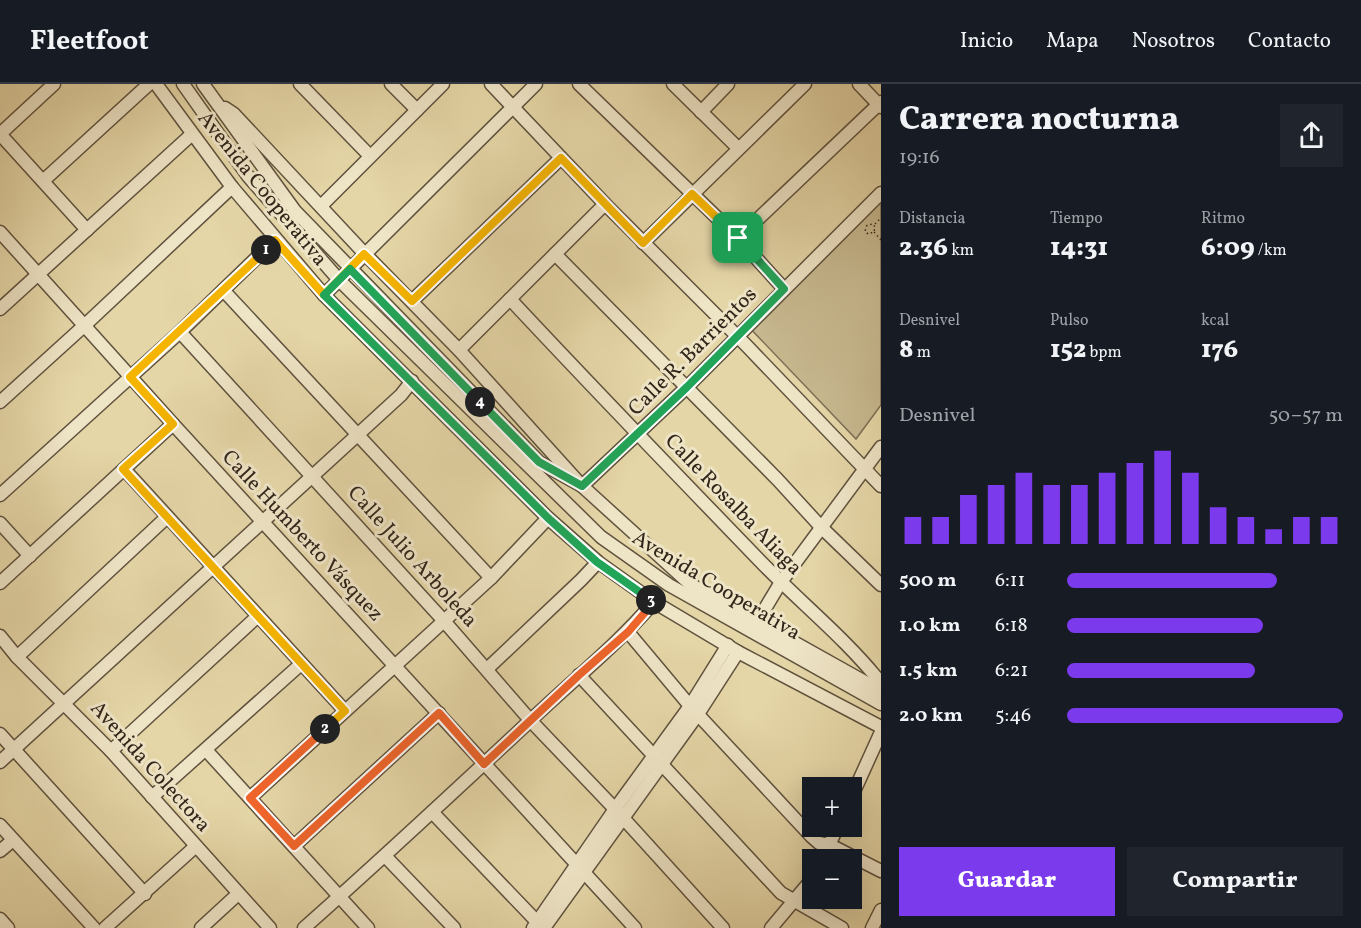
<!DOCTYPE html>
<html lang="es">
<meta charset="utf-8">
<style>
:root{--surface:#171b24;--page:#20242c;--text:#f1f3f6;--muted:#9ea1a6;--line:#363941;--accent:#7c3aed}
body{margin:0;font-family:Vollkorn,serif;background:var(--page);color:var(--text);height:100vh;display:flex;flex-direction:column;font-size:22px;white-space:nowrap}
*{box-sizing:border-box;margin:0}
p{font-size:20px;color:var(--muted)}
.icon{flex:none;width:33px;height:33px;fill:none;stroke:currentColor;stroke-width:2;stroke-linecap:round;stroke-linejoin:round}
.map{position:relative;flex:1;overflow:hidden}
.details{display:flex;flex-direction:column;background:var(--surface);width:480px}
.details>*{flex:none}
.fabs{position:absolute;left:802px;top:693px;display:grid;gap:12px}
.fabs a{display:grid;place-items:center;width:60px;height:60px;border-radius:0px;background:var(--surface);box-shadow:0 6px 24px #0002;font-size:30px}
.pin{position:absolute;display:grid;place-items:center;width:51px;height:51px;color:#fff;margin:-26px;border-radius:12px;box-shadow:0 3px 9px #0006}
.km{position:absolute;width:30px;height:30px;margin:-15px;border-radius:50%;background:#222;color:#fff;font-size:16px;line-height:30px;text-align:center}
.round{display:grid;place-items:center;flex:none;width:63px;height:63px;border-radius:0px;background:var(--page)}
.head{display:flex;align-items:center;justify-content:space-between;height:102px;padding:0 18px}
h1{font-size:33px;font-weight:800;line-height:45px}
.stats{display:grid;grid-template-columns:repeat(3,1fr);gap:9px;height:102px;padding:6px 18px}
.stats div{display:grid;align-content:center}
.stats b{font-size:26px;font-weight:800}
.stats small{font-size:16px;font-weight:400}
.stats p{font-size:16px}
.chart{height:168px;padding:12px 18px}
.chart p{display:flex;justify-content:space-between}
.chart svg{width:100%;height:108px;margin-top:6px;stroke:var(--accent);stroke-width:6}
.cta{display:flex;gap:12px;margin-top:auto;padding:12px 18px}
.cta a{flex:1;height:69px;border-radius:0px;background:var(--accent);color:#fff;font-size:24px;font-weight:800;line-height:69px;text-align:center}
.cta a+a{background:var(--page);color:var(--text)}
ul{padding:0 18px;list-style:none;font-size:20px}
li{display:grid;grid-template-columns:96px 72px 1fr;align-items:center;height:45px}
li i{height:15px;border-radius:8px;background:var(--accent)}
header{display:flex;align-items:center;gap:36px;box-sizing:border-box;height:84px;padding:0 30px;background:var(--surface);border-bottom:2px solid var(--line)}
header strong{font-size:28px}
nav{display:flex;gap:33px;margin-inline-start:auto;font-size:21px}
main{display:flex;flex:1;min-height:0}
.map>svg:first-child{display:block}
</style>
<header>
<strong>Fleetfoot</strong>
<nav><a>Inicio</a><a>Mapa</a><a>Nosotros</a><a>Contacto</a></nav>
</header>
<main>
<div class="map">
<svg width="881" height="844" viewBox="0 0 881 844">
<rect width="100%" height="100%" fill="#e5d6a7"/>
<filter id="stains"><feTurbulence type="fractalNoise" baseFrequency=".00333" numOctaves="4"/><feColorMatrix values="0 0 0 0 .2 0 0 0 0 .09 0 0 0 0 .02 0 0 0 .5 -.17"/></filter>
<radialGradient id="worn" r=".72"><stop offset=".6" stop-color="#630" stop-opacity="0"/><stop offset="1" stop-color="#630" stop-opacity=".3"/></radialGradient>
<path fill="#c7b88f" stroke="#7c6f55" stroke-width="1.5" d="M881 108V321L856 355 745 239Z"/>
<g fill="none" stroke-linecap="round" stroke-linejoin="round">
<g stroke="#5f523e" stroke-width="15">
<g id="minor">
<path d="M156 0 232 103 324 211 548 434 598 478 654 518 738 568 881 643"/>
<path d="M183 0 248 92 339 196 601 453 669 501 881 620"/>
<path d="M203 0 295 127 539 378 582 402 687 303 881 109"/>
<path d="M300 0 370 72"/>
<path d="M391 0 417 26"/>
<path d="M491 0 605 120 745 260 881 402"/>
<path d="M579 0 738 154 784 205"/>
<path d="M673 0 738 64"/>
<path d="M859 0 881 23"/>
<path d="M225 24 234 30 365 170 459 266 582 402 690 500 881 607"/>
<path d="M701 28 728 0"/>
<path d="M0 50 87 146"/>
<path d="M0 50 54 0"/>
<path d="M43 97 149 0"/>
<path d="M321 122 443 0"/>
<path d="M0 148 173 340 635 844"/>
<path d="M738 154 881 18"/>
<path d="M643 159 805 0"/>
<path d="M555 170 778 396 821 443 881 501"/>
<path d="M224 207 491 494"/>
<path d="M324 211 536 0"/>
<path d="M510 215C593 304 678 392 762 479 801 519 846 555 881 599"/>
<path d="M412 217 561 74"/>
<path d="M0 225 191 51"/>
<path d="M180 248 444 537 530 636 615 725 723 844"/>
<path d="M459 266 605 120"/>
<path d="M0 318 85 241 232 103"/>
<path d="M124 385 345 627"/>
<path d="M0 411 180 248 275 156"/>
<path d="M0 439 30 472"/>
<path d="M0 499 173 340"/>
<path d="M757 538 781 498 881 363"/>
<path d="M628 548 690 622 811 752 819 759 830 761 881 787"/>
<path d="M0 552 17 573 111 667 270 844"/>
<path d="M17 573 167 433"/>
<path d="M487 585 581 496 598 478"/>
<path d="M579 591 781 809 842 844"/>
<path d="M0 650 145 810"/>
<path d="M206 666 368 844"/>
<path d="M111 667 258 532"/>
<path d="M0 678 401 311 412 297"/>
<path d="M852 712 881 648"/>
<path d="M152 713 301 580"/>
<path d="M250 714 491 494 548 434"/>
<path d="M432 728 541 842"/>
<path d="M0 741 94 844"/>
<path d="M294 762 439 629"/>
<path d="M0 767 13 756"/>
<path d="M385 772 454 844"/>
<path d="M822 776 838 742"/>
<path d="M0 835 8 844"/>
<path d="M105 844 196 762"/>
<path d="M201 844 238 810"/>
<path d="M304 844C381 776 457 705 532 635 573 596 617 561 654 518"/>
<path d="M533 844 615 725 690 622 728 561"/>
<path d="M544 844 698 630 738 568"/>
<path d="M771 844 813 794"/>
<path d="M872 844 881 826"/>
</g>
</g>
<g stroke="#32261b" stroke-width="1.5" stroke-dasharray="1.5 3" stroke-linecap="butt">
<path d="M875 140 881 134"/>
<path d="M867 141 865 147 868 150 874 148 875 143 873 140 867 141"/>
<path d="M874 148 881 156"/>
</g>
<use href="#minor" stroke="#eee4c6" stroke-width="12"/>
</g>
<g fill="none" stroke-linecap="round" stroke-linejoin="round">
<g stroke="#fff" stroke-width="12">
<path id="split-1" d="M266 166 275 156 324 211 364 170 412 217 561 74 643 159 692 110 738 154"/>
</g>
<g stroke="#fff" stroke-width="12">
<path id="split-2" d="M266 166 130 293 173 340 123 385 345 627 325 645"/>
</g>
<g stroke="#fff" stroke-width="12">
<path id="split-3" d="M325 645 250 714 294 762 439 629 484 680 579 591 628 548 654 518 651 516"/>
</g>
<g stroke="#fff" stroke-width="12">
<path id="split-4" d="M480 318 350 185 324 211 548 434 597 478 651 516"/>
</g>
<g stroke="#fff" stroke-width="12">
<path id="split-5" d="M480 318 539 378 582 402 687 303 784 205 738 154"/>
</g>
<use href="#split-1" stroke="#f5b400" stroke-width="8"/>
<use href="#split-2" stroke="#f5b400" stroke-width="8"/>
<use href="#split-3" stroke="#f0652b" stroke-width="8"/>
<use href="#split-4" stroke="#22a559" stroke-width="8"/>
<use href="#split-5" stroke="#22a559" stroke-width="8"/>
</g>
<g text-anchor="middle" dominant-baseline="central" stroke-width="6" stroke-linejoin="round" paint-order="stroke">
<g font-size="21" fill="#32261b" stroke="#eee4c6">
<text transform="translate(262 105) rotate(51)">Avenida Cooperativa</text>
<text transform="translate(693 268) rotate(-45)">Calle R. Barrientos</text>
<text transform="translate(733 421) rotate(46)">Calle Rosalba Aliaga</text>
<text transform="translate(302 452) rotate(47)">Calle Humberto Vásquez</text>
<text transform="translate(412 473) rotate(48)">Calle Julio Arboleda</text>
<text transform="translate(716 502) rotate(31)">Avenida Cooperativa</text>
<text transform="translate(150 683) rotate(48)">Avenida Colectora</text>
</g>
</g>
<rect width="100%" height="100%" filter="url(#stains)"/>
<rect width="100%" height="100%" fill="url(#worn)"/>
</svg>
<div class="fabs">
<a>+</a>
<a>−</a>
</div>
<div class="pin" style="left:738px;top:154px;background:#1e9e55"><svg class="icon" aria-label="arrive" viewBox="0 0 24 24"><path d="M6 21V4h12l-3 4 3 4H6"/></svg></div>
<b class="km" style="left:266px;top:166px">1</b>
<b class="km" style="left:325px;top:645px">2</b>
<b class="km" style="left:651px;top:516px">3</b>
<b class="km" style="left:480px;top:318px">4</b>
</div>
<section class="details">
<div class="head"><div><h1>Carrera nocturna</h1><p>19:16</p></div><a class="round"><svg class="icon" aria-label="share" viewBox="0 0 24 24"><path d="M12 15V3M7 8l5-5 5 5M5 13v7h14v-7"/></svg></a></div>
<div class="stats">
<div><p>Distancia</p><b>2.36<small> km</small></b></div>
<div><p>Tiempo</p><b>14:31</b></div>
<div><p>Ritmo</p><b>6:09<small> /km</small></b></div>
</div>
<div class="stats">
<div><p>Desnivel</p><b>8<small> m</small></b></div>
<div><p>Pulso</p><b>152<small> bpm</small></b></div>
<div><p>kcal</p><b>176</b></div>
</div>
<div class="chart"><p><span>Desnivel</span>50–57 m</p>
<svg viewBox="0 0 160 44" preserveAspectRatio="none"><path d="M5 44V33M15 44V33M25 44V24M35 44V20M45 44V15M55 44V20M65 44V20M75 44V15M85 44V11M95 44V6M105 44V15M115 44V29M125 44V33M135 44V38M145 44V33M155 44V33"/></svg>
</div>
<ul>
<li><b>500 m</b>6:11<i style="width:76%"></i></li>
<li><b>1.0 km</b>6:18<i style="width:71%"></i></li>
<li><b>1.5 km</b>6:21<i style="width:68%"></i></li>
<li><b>2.0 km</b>5:46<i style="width:100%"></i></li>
</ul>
<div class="cta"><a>Guardar</a><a>Compartir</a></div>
</section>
</main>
